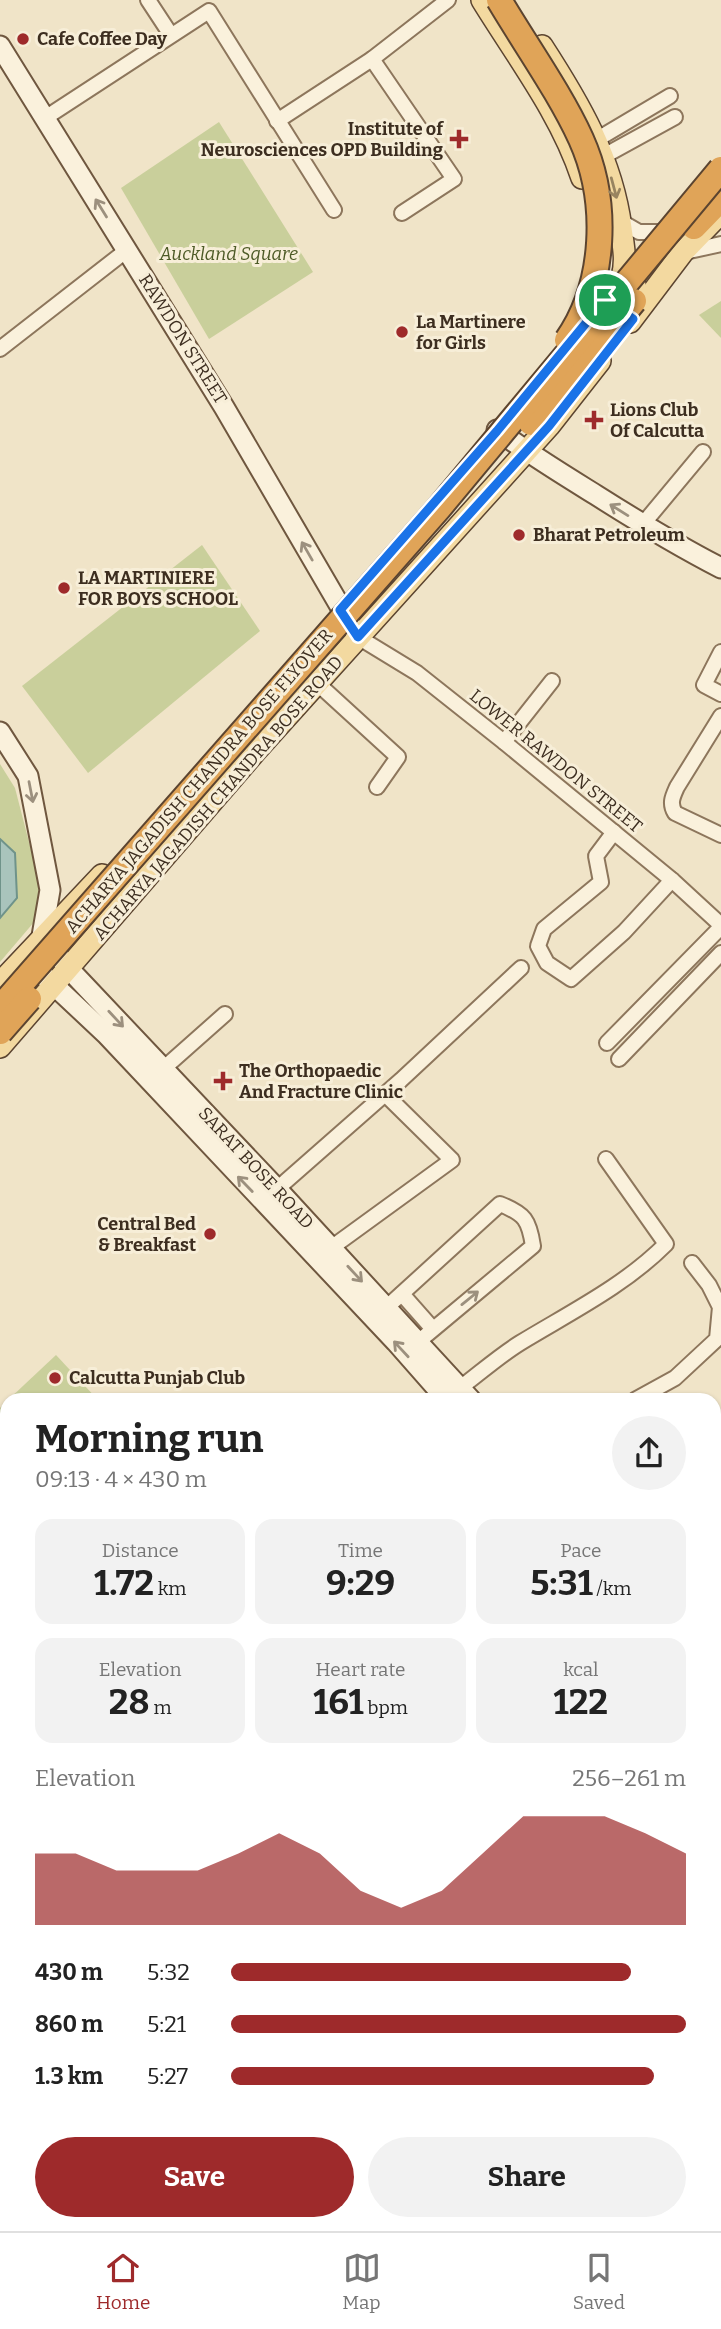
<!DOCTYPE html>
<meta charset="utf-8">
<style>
:root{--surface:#fff;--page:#f2f2f2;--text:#222;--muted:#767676;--line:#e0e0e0;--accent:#9e2a2b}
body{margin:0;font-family:Bitter,serif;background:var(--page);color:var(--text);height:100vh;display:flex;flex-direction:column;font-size:26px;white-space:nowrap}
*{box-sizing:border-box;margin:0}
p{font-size:23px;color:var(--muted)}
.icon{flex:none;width:38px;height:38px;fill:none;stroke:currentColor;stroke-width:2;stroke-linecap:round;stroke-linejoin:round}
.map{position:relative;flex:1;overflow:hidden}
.sheet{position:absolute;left:0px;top:1393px;width:721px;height:838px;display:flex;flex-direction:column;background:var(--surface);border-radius:21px 21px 0 0;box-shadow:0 2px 5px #0004}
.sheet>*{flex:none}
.pin{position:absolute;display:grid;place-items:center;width:60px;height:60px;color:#fff;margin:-30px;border:4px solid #fff;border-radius:50%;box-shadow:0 2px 7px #0007}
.round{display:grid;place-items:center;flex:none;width:74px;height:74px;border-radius:37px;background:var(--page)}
.overview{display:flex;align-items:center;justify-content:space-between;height:119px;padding:0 35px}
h1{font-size:38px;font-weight:700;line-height:52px}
.metrics{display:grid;grid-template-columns:repeat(3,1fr);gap:10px;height:119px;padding:7px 35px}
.metrics div{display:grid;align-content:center;border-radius:18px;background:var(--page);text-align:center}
.metrics b{font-size:35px;font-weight:700}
.metrics small{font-size:19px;font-weight:400}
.metrics p{font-size:19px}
.chart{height:196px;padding:14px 35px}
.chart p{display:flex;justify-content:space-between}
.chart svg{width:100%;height:126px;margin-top:7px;fill:var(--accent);opacity:.7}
.cta{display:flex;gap:14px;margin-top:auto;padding:14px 35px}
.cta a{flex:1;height:80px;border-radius:42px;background:var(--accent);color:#fff;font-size:28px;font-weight:700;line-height:80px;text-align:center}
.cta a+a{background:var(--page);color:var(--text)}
ul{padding:0 35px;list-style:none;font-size:23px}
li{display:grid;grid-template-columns:112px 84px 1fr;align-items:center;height:52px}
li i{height:18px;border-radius:9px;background:var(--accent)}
.tabs{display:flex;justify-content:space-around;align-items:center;height:98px;border-top:2px solid var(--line);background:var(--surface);font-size:19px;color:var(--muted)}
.tabs a{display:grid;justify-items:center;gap:4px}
.tabs .current{color:var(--accent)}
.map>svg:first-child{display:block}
</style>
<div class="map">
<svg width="721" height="2231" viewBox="0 0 721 2231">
<rect width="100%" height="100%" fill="#f0e4c8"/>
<g fill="#c9cf9b">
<path d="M219 122 313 272 209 339 121 188Z"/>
<path d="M721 301V338L699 315Z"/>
<path d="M202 545 260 631 88 773 22 686Z"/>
<path d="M0 764 15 788 46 908 0 962Z"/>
<path d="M56 1355 98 1400H8Z"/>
<path d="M7 1401V1503L0 1510V1408Z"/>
<path d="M7 1528V1621L0 1614V1535Z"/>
</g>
<path fill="#a9c4bc" stroke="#6f938a" stroke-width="2" d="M0 839 15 853 17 898 0 918Z"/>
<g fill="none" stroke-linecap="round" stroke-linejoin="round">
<g stroke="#8d765c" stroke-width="18">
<g id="street">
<path d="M148 0 171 35"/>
<path d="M372 59 454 179 402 213"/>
<path d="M45 118 209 11 334 210"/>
<path d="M277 121 372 59 448 0"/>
<path d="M596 140 670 96"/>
<path d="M604 156 675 117"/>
<path d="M620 221 639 232H658L668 240"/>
<path d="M685 252 721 244"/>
<path d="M0 349 127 250"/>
<path d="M643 524 703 452"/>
<path d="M358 637 417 673 504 742 672 880 721 925"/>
<path d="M721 652 704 685 721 694"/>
<path d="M317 683 398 757 377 787"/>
<path d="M721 716 677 787C673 796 669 803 675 813L721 835"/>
<path d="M504 742 552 681"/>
<path d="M614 832 596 856 601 882 544 929 538 946 547 963 571 979 624 932 672 880"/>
<path d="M607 1043 721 927"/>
<path d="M619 1059 721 953"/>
<path d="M163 1069 225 1014"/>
<path d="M277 1189 401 1080 521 968"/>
<path d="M331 1248 452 1160 385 1094"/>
<path d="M402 1294 432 1328"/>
<path d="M386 1308 500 1204C525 1214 529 1220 533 1246L418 1342"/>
<path d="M460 1388C480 1373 499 1356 520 1343 571 1312 624 1286 666 1244L606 1159"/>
<path d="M635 1400 675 1378 717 1339 720 1307 709 1285 692 1263"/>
<path d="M720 1503 721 1504"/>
<path d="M714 1596H721"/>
<path d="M0 1675 7 1682"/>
<path d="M0 1857 7 1850"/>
<path d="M714 2048 721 2058"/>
<path d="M714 2102 721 2098"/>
<path d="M283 2224 288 2231"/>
<path d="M378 2224 384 2231"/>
<path d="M623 2224V2231"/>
<path d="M526 2231 535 2224"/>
</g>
</g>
<g stroke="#6f573f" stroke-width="23">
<g id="secondary">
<path d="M0 46 224 407 358 637"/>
<path d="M497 430C529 454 562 474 596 495 637 521 678 546 721 568"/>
<path d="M0 732 28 776 50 890 42 936 69 969 277 1189 471 1400"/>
<path d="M42 974 106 1034 396 1342 447 1400"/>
<path d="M714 1650 721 1656"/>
<path d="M714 1678 721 1685"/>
<path d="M30 2231 36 2224"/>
</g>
</g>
<g stroke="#5b4430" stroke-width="24">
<g id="primary">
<path d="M482 0C517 57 561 114 582 178"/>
<path d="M542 46C579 103 612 159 621 228 623 245 627 260 622 277L635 285"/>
<path d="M630 322 683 252 714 220"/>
<path d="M0 983 102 875"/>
<path d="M0 1047 255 752 549 426 600 361"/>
</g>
</g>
<g stroke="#5b4430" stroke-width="28">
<path id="highway" d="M694 227 721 199"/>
</g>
<use href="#street" stroke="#faf1dc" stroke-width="14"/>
<use href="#secondary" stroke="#faf1dc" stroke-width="19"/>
<use href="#primary" stroke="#f3d9a0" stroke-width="21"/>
<use href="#highway" stroke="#e0a458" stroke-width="24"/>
<g stroke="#5b4430" stroke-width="28" stroke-linecap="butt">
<g id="highway-bridge">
<path d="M499 0C525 44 560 93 581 139 609 201 606 284 567 340"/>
<path d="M531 423 574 374 634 301"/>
<path d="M0 1008 439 508 721 169"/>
<path d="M0 1032 29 999"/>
</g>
</g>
<use href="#highway-bridge" stroke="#e0a458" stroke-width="24"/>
</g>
<defs><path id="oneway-shaft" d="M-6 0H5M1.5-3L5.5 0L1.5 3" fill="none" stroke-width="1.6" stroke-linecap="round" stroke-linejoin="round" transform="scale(1.75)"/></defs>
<use stroke="#988460" href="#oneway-shaft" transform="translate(614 188) rotate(75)"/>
<g stroke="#9c907e">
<use href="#oneway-shaft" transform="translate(101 208) rotate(-122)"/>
<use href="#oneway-shaft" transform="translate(619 510) rotate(-148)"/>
<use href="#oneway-shaft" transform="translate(307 551) rotate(-120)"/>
<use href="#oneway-shaft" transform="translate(31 792) rotate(79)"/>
<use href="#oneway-shaft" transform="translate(116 1019) rotate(47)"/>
<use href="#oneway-shaft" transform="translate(245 1184) rotate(-134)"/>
<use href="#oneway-shaft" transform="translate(355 1274) rotate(47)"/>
<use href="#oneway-shaft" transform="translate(470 1298) rotate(-39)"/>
<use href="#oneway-shaft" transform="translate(401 1349) rotate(-133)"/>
</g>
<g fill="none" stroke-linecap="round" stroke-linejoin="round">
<g stroke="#fff" stroke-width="14">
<path id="route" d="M605 300 633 319 549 426 358 637 340 610 497 431Z"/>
</g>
<use href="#route" stroke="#1a73e8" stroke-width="9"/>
</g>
<g fill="#9e2a2b" stroke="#f7eed8" stroke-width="2.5">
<circle cx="23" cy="39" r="7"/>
<path d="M455.5 128.5h7v7h7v7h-7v7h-7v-7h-7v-7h7z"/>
<circle cx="402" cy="332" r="7"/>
<path d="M590.5 409.5h7v7h7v7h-7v7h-7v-7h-7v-7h7z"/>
<circle cx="519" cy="535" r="7"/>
<circle cx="64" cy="588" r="7"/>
<path d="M219.5 1070.5h7v7h7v7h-7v7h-7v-7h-7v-7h7z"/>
<circle cx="210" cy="1234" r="7"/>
<circle cx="55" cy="1378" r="7"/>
</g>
<g text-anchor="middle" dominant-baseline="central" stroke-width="6" stroke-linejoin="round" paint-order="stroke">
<g font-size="18" font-weight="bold" fill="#3d2e20" stroke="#f7eed8" text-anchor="start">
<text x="37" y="39">Cafe Coffee Day</text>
<text x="443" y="129" text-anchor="end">Institute of<tspan x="443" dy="21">Neurosciences OPD Building</tspan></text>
<text x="416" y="322">La Martinere<tspan x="416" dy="21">for Girls</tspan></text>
<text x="610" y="410">Lions Club<tspan x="610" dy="21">Of Calcutta</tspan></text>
<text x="533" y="535">Bharat Petroleum</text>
<text x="78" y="578">LA MARTINIERE<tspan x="78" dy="21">FOR BOYS SCHOOL</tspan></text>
<text x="239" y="1071">The Orthopaedic<tspan x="239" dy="21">And Fracture Clinic</tspan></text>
<text x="196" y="1224" text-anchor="end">Central Bed<tspan x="196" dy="21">&amp; Breakfast</tspan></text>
<text x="69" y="1378">Calcutta Punjab Club</text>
</g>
<g font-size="18" font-style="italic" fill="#4d5a26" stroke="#f7eed8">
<text x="229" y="254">Auckland Square</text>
</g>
<g font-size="18" fill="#3d2e20" stroke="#f7eed8">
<text transform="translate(183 339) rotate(58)">RAWDON STREET</text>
<text transform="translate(556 761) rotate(39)">LOWER RAWDON STREET</text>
<text transform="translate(199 781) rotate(-49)">ACHARYA JAGADISH CHANDRA BOSE FLYOVER</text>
<text transform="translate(218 798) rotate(-49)">ACHARYA JAGADISH CHANDRA BOSE ROAD</text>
<text transform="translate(256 1168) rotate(47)">SARAT BOSE ROAD</text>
</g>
</g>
</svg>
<div class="pin" style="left:605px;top:300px;background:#1e9e55"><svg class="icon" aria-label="arrive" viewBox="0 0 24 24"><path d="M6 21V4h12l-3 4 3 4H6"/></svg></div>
<section class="sheet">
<div class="overview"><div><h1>Morning run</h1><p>09:13 · 4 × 430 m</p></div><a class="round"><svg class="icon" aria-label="share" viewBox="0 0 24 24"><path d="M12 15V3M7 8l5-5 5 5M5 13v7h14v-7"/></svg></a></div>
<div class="metrics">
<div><p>Distance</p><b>1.72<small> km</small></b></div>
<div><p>Time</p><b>9:29</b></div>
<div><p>Pace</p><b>5:31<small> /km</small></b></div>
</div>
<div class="metrics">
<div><p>Elevation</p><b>28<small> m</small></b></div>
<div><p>Heart rate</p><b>161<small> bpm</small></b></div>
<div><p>kcal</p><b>122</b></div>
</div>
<div class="chart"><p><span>Elevation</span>256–261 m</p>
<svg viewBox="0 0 160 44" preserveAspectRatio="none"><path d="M0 44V19L10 19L20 25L30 25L40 25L50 19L60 12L70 19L80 32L90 38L100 32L110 19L120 6L130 6L140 6L150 12L160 19V44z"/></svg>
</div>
<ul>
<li><b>430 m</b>5:32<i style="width:88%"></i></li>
<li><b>860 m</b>5:21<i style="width:100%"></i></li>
<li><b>1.3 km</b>5:27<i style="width:93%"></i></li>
</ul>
<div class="cta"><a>Save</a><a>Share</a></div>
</section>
</div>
<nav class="tabs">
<a class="current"><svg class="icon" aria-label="home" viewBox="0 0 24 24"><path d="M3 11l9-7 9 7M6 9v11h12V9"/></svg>Home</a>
<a><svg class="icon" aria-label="map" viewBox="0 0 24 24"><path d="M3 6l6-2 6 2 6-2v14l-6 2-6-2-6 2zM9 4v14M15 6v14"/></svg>Map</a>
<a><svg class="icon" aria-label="saved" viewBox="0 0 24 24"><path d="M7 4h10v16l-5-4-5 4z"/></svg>Saved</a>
</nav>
